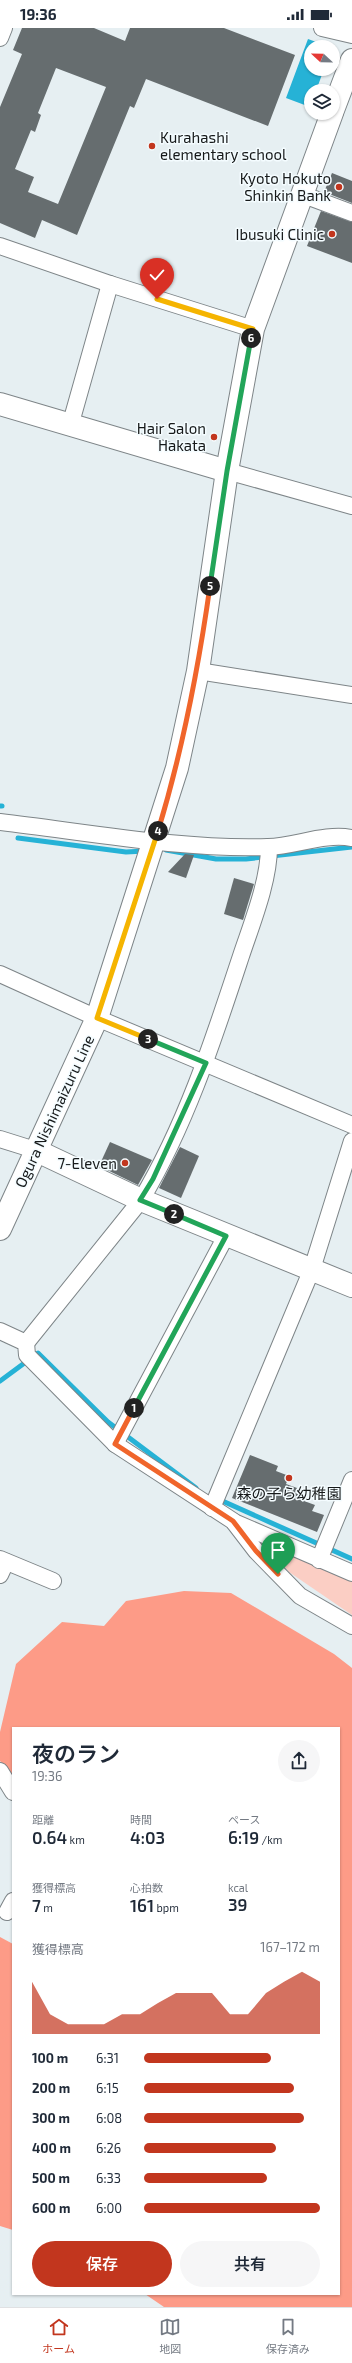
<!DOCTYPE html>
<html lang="ja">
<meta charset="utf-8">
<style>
:root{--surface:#fff;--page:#f6f6f7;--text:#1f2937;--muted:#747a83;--line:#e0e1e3;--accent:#c2361e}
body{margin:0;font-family:"Exo 2","Noto Sans JP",sans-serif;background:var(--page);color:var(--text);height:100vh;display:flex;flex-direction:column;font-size:15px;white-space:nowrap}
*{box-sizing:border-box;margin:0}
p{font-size:13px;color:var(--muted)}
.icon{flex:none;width:22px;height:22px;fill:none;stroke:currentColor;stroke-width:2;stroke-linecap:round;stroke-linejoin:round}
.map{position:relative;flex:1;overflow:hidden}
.side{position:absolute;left:12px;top:1699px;width:328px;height:568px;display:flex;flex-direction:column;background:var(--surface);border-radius:0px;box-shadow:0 1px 3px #0004}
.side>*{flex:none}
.needle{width:26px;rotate:292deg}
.fabs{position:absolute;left:304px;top:12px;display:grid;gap:8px}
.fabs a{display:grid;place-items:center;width:36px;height:36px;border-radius:50%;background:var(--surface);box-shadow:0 1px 3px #0004;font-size:20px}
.pin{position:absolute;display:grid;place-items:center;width:34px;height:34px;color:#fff;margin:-41px -17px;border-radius:50% 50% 50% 0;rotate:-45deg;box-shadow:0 0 4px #0007}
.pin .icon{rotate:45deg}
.km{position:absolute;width:20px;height:20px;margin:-10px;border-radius:50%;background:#222;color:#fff;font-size:11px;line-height:20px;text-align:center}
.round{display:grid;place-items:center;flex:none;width:42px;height:42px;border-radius:21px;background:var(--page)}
.overview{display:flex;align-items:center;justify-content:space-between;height:68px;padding:0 20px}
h1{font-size:22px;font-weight:600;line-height:30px}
.figures{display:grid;grid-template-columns:repeat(3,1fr);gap:6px;height:68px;padding:4px 20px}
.figures div{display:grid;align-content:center}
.figures b{font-size:17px;font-weight:600}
.figures small{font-size:11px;font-weight:400}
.figures p{font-size:11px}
.chart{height:112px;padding:8px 20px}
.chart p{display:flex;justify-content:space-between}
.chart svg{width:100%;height:72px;margin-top:4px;fill:var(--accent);opacity:.7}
.button{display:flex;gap:8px;margin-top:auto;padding:8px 20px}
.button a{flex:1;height:46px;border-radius:24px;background:var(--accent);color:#fff;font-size:16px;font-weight:600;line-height:46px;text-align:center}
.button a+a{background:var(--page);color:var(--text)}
ul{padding:0 20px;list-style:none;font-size:13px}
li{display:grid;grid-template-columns:64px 48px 1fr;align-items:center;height:30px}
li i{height:10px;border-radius:5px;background:var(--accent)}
.status{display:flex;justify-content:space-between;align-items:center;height:28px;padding:0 20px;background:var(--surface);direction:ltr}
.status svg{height:11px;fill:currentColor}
.tab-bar{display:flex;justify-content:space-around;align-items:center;height:56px;border-top:1px solid var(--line);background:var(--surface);font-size:11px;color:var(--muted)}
.tab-bar a{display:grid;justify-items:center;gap:2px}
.tab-bar .on{color:var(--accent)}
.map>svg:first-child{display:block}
</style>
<div class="status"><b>19:36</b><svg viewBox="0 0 49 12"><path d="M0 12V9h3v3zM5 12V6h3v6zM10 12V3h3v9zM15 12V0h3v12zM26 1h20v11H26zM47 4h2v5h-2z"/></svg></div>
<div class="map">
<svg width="352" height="2279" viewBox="0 0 352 2279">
<rect width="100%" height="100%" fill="#e6eff2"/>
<path fill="#fbcec4" d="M262 1512 352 1551V1587L289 1544Z"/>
<g fill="#fd9b87">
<path d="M184 1563 231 1565 334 1626 352 1640V2279H164L145 2266H339V1700H13V1748L0 1733V1704L16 1636 62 1594 104 1598 126 1573Z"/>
<path d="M0 1909 13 1916V2202L0 2198Z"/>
</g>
<path fill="#26b2d6" d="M308 11 330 19H311V41H324L316 63H311L310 79 286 70Z"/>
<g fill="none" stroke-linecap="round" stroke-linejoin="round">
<g stroke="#26b2d6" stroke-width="5">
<path d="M0 778H2"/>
<path d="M18 810 126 824 145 823"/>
<path d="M166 822 216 831H246L352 819"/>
<path d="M0 1353 38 1325 108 1394 196 1460"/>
<path d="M218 1471 352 1531"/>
</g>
</g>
<g fill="#666d6f" fill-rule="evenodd">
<path d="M22 0H94L125 13 130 0H224L295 27 268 98 146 51 134 80 130 78 77 207 42 192 35 210 0 195V79L22 26 13 22ZM56 40 106 59 58 176 28 164 34 149 15 141 31 102 35 104 41 87 38 85Z"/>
<path d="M332 145 352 153V175L324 164Z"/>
<path d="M321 183 352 194V235L307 218Z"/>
<path d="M185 826 194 827 186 850 168 844Z"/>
<path d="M234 850 254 856 243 892 224 886Z"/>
<path d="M110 1114 152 1132 138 1157 99 1138Z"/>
<path d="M180 1119 199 1128 181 1170 159 1160Z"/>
<path d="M250 1427 278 1438 276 1443 289 1448 286 1456 297 1460 295 1465 306 1469 304 1473 315 1477 312 1483 324 1487 317 1504 232 1470Z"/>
</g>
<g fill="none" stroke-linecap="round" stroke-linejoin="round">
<g stroke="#7e8588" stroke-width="18">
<g id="street">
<path d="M322 0 352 7"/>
<path d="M0 10 4 0"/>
<path d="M301 166 352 185"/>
<path d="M0 218 110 256 253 301"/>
<path d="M70 398 110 256"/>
<path d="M227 443 352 478"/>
<path d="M198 643 352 667"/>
<path d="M0 794C86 804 182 822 268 819 296 818 324 805 352 810"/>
<path d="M0 946 97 990 352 1097"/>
<path d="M0 1111 35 1122"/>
<path d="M0 1303 26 1315 27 1327 115 1416 233 1493 256 1523 300 1568 352 1598"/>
<path d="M26 1315 141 1172C186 1097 214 1010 241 928 252 895 269 853 269 819"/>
<path d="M115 1416 226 1208"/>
<path d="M212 1480 312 1241 352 1113"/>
<path d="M234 1494 352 1545"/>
<path d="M0 1531 53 1553"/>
<path d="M319 1532 352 1452"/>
<path d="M0 1547 6 1534"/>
<path d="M0 1743 13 1764"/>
<path d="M7 1884 13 1873"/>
</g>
</g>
<g stroke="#7e8588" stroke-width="24">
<g id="secondary">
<path d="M0 376 227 443"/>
<path d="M35 1122 141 1172 352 1258"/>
</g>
</g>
<g stroke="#7e8588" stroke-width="24">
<g id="primary">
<path d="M333 82 352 32"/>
<path d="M0 1201 97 990 177 740 198 643 227 443 253 301 332 85"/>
</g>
</g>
<use href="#street" stroke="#fff" stroke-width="16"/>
<use href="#secondary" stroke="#fff" stroke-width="22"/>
<use href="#primary" stroke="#fff" stroke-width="22"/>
</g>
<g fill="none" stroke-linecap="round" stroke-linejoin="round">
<g stroke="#fff" stroke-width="8">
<path id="split-1" d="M134 1380 115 1416 233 1493 256 1523 278 1546"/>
</g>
<g stroke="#fff" stroke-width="8">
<path id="split-2" d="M134 1380 226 1208 174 1186"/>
</g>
<g stroke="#fff" stroke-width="8">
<path id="split-3" d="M148 1011 206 1035 153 1151 140 1172 174 1186"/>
</g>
<g stroke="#fff" stroke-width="8">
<path id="split-4" d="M148 1011 97 990 158 803"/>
</g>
<g stroke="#fff" stroke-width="8">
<path id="split-5" d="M158 803C183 721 198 643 210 558"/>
</g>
<g stroke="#fff" stroke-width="8">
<path id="split-6" d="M210 558 227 443 251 310"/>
</g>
<g stroke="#fff" stroke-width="8">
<path id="split-7" d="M157 271 253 301 251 310"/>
</g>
<use href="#split-1" stroke="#f0652b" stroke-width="5"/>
<use href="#split-2" stroke="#22a559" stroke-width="5"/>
<use href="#split-3" stroke="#22a559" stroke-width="5"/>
<use href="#split-4" stroke="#f5b400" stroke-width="5"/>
<use href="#split-5" stroke="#f0652b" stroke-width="5"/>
<use href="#split-6" stroke="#22a559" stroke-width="5"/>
<use href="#split-7" stroke="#f5b400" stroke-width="5"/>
</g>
<g fill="#c2361e" stroke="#f4fcff" stroke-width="1.5">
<circle cx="152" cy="118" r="4"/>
<circle cx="339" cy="159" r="4"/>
<circle cx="332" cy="206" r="4"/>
<circle cx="214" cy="409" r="4"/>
<circle cx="125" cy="1135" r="4"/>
<circle cx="289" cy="1450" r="4"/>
</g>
<g text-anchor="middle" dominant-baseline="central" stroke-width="3" stroke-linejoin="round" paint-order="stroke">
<g font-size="15" fill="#16191a" stroke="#f4fcff" text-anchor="end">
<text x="160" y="109" text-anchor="start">Kurahashi<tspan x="160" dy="17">elementary school</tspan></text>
<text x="331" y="150">Kyoto Hokuto<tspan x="331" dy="17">Shinkin Bank</tspan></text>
<text x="324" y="206">Ibusuki Clinic</text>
<text x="206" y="400">Hair Salon<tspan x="206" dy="17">Hakata</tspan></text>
<text x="117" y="1135">7-Eleven</text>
<text x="289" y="1465" text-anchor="middle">森の子ら幼稚園</text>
</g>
<g font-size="15" fill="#16191a" stroke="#f4fcff">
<text transform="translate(54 1083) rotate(-65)">Ogura Nishimaizuru Line</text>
</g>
</g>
</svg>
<div class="fabs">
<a><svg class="needle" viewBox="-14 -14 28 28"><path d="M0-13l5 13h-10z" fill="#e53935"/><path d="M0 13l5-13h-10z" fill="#747a83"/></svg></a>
<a><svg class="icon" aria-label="layers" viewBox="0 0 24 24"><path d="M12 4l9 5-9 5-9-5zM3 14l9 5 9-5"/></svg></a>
</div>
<div class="pin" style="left:278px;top:1546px;background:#1e9e55"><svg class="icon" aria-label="arrive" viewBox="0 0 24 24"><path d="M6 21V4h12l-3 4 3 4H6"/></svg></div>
<div class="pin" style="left:157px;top:271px;background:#d93025"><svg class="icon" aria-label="check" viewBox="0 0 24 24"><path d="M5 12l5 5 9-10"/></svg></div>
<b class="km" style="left:134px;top:1380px">1</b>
<b class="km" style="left:174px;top:1186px">2</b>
<b class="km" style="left:148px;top:1011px">3</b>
<b class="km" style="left:158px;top:803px">4</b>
<b class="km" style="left:210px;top:558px">5</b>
<b class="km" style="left:251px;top:310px">6</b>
<section class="side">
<div class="overview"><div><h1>夜のラン</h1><p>19:36</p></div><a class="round"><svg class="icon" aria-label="share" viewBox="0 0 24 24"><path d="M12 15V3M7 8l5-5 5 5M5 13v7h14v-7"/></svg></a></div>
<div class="figures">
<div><p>距離</p><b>0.64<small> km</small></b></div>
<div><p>時間</p><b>4:03</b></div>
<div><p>ペース</p><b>6:19<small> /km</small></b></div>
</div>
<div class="figures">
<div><p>獲得標高</p><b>7<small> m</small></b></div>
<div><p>心拍数</p><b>161<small> bpm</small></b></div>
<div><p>kcal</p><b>39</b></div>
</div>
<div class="chart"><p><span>獲得標高</span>167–172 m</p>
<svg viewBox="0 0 160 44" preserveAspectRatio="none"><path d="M0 44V12L10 32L20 38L30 38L40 38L50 32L60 32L70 25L80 19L90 19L100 19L110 32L120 32L130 19L140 12L150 6L160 12V44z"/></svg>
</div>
<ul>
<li><b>100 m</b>6:31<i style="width:72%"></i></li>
<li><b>200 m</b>6:15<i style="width:85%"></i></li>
<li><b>300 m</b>6:08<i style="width:91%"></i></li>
<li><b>400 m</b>6:26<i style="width:75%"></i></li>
<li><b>500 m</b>6:33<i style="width:70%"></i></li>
<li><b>600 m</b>6:00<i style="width:100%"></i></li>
</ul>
<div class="button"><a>保存</a><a>共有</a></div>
</section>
</div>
<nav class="tab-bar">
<a class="on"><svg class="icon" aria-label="home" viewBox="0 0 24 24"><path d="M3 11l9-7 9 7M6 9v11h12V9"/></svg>ホーム</a>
<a><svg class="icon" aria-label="map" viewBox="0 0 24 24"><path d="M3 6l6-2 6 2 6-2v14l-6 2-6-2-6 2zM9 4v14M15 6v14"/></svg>地図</a>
<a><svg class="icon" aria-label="saved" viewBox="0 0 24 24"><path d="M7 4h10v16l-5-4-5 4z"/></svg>保存済み</a>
</nav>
